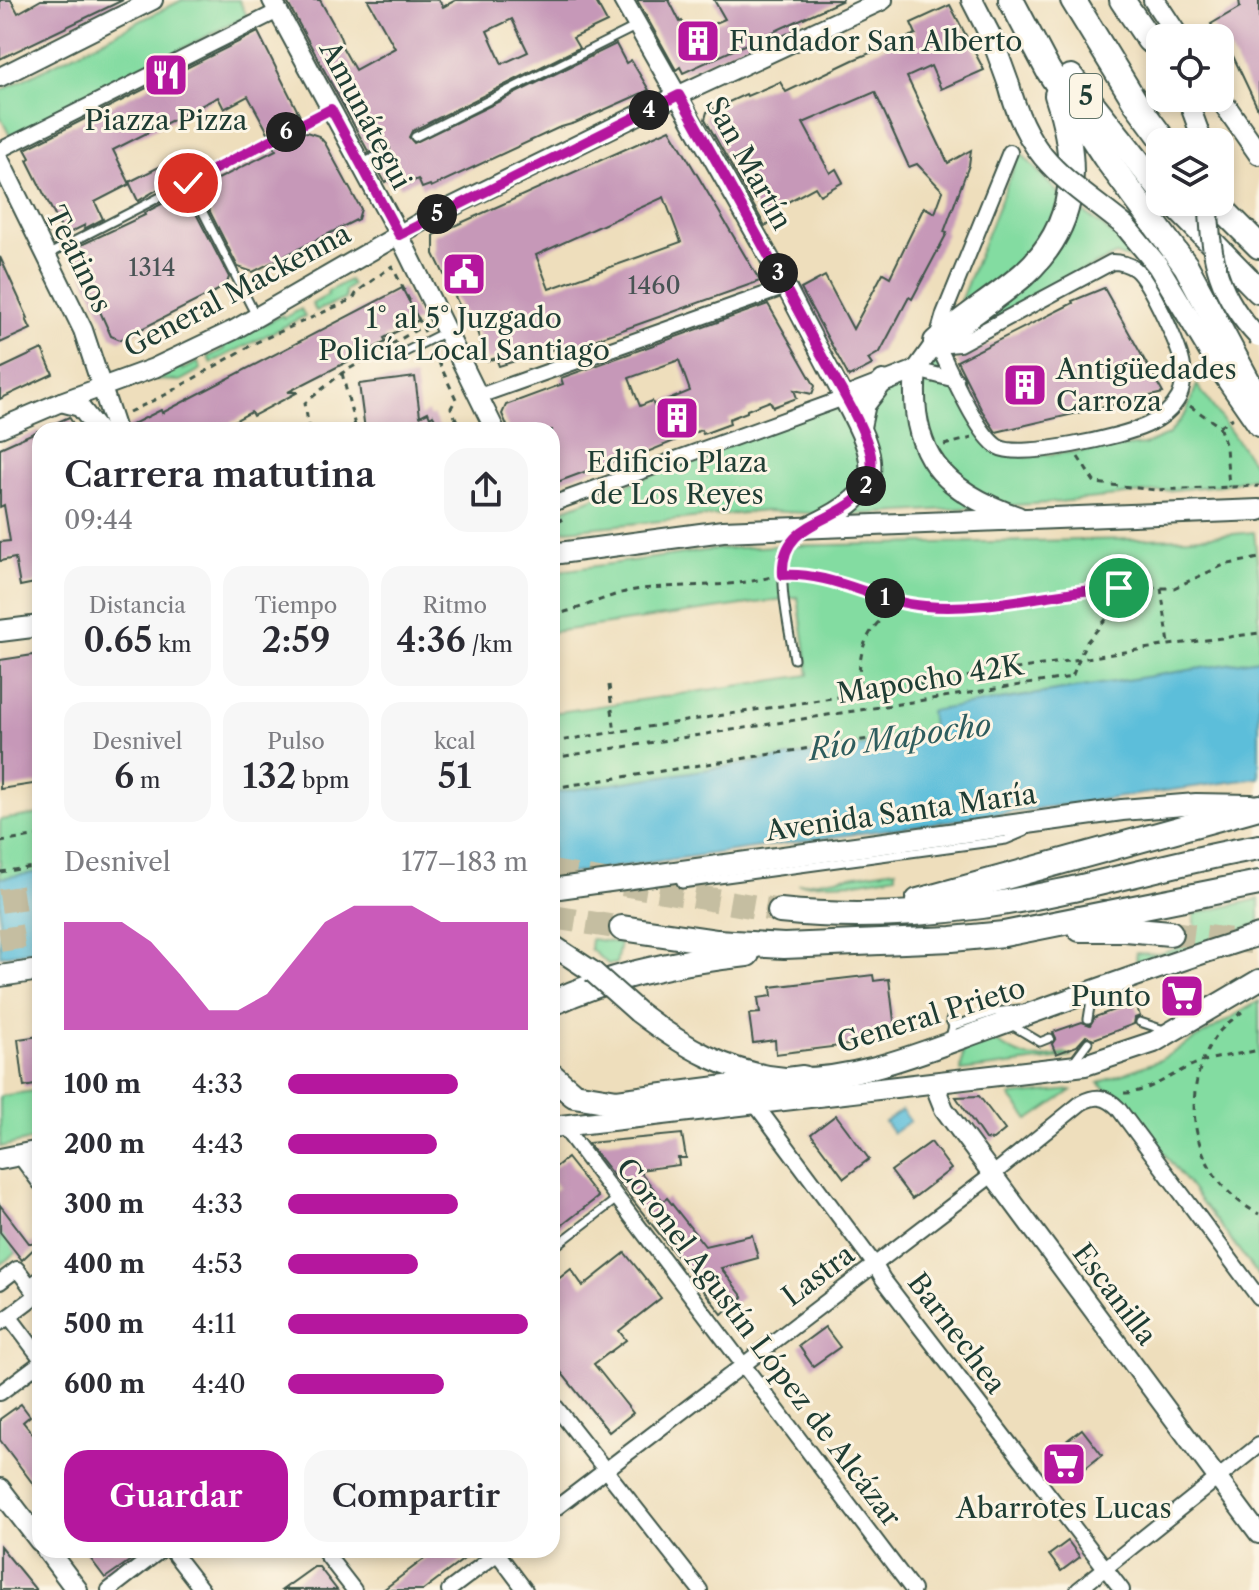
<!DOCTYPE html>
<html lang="es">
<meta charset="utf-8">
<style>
:root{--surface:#fff;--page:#f7f7f7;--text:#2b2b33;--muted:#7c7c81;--accent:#b5179e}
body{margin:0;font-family:"Libre Caslon Text",serif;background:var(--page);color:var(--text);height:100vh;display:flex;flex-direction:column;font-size:30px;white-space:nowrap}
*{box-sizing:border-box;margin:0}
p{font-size:26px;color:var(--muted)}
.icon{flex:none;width:44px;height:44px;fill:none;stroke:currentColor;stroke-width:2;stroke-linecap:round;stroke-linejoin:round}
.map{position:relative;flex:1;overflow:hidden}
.details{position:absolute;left:32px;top:422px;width:528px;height:1136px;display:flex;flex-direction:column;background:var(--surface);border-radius:24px;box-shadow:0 4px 12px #0003}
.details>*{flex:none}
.tools{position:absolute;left:1146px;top:24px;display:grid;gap:16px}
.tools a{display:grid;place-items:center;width:88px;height:88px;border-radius:16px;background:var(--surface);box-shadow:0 4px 12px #0003;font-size:40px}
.pin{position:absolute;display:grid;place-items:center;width:68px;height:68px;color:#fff;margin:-34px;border:4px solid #fff;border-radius:50%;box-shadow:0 2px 8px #0007}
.km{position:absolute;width:40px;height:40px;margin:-20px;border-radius:50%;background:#222;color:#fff;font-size:22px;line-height:40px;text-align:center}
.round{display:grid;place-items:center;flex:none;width:84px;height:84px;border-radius:24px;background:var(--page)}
.head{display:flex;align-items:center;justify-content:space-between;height:136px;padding:0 32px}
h1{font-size:36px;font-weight:600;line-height:60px}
.stats{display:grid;grid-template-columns:repeat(3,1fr);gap:12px;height:136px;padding:8px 32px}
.stats div{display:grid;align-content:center;border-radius:20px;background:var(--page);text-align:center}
.stats b{font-size:34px;font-weight:600}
.stats small{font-size:22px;font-weight:400}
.stats p{font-size:22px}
.chart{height:224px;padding:16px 32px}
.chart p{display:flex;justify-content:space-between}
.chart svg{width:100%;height:144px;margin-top:8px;fill:var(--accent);opacity:.7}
.primary-button{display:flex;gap:16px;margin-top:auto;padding:16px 32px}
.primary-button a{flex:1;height:92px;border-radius:24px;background:var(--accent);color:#fff;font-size:32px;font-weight:600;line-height:92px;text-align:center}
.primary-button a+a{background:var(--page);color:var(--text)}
ul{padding:0 32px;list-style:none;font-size:26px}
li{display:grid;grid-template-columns:128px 96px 1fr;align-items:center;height:60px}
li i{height:20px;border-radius:10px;background:var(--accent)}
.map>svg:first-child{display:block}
</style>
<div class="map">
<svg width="1259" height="1590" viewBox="0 0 1259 1590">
<rect width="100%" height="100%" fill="#fcf5e5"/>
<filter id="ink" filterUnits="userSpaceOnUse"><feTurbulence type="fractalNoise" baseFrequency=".0125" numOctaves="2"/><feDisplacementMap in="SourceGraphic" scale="16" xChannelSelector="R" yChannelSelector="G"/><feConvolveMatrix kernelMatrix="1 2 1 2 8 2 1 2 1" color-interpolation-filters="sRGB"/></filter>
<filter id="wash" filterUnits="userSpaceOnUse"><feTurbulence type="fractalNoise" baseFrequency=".006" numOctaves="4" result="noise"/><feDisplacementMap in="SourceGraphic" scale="32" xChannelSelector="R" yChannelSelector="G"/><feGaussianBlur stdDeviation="1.8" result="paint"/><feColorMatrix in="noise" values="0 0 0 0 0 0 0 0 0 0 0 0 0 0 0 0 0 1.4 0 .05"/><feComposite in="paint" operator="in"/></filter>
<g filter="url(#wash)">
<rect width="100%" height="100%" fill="#eedebc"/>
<g fill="#83dca1" stroke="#518c6a" stroke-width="2">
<path d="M182 0H239L247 16 10 136 0 116V91Z"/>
<path d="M1020 152 1061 196C1045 252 1004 278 960 310L957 309Z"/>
<path d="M1075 206C1130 244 1144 264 1177 322L1174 323 1141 265 1136 260 1116 255 1033 294 1002 315 953 341Z"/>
<path d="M349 280 352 285 345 291V299L316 311 312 304 328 295 327 292Z"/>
<path d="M301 309 305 316 211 363 208 357 224 349 223 345 282 315 284 318Z"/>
<path d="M944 356 979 429 1025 457 1144 445 1168 435 1186 413 1197 385 1259 471V476L1221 485 1049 503 850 515 765 511 556 531 552 525V514L915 372Z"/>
<path d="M198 362 201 369 180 381 155 380 181 366 183 370Z"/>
<path d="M1254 532 1259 579V777L552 875V713L809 675 798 597 552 632V572L718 549 777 546 1190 538Z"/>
<path d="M40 814V949L0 955V820Z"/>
<path d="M896 869V875L856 882 798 884Z"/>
<path d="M1259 899V924L1137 966 1136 953 1159 954 1181 947 1196 929 1194 914Z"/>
<path d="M591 939 620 943 616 964H608L590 949Z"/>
<path d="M1259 1001V1276L1124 1102 1098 1083 1160 1060Z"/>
<path d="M987 1040H993C1026 1061 1029 1060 1067 1054L1071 1057 961 1071 963 1050Z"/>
<path d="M40 1090V1138L0 1147V1096Z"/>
<path d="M1073 1090 1029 1120 1010 1096Z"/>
<path d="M0 1229 17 1252 0 1265Z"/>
</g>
<g fill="#5bbeda" stroke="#3d7e87" stroke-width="2">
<path d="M1259 659V778L552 876V793L933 735 930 711Z"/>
<path d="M40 872V950L0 956V878Z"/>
<path d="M902 1110 910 1121 893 1133 885 1122Z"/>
</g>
<g id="blocks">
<g fill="#c698b8" fill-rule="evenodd">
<path d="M0 0H11L18 13 41 0H123L0 59Z"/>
<path d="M286 0H320L338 32 342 42 340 43 355 70 395 48 368 0H439L443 7 456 0H595L607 22 573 38 579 48 412 131 409 137 414 143 616 44 626 63 631 60 649 90 575 123 558 128 431 187 430 185 422 188 418 179 400 187 395 176 385 182 376 166 375 164 390 156V148L385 146 369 153ZM512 19 528 52 502 64 487 31Z"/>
<path d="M637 0H669L680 22 682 21 690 34 725 19 714 0H843L683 73 680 67 676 70Z"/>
<path d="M1239 0H1259V111L1233 56 1211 24 1240 7Z"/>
<path d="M950 5 984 70 941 89 931 66 907 77 948 163 971 150 969 165 944 232 947 233 912 299 909 297 880 352 868 359 872 365 849 377 801 289 825 276 853 329 883 273 890 277 924 207 935 213 943 191 917 164 909 167 875 92 803 123 830 173 836 169 843 182 820 195 815 187 773 210 778 219 765 226 705 119 707 112 746 94 747 96 780 82 786 92 853 60 916 34 911 23Z"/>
<path d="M258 32 300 116 269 134 248 96 224 109 218 97 113 150 130 184 95 202 103 219 84 229 85 225 67 234 66 231 63 232 27 160 30 158 25 149Z"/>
<path d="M670 129 760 281 569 349 567 345 499 366 496 358 487 361 472 317 466 319 434 254V235ZM664 197 681 242 549 289 536 255Z"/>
<path d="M303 131 319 136 325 143 361 209 358 219 253 272 238 267 205 202 210 183 276 150 274 146Z"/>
<path d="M165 164 173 180 138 201 129 182Z"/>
<path d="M177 196 189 200 229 277 226 286 120 340 111 336 76 258 79 246 145 215 144 213Z"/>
<path d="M0 257 28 318 26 319 31 329 0 343Z"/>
<path d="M402 288 419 320 384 338 386 342 288 392H298L253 416 251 412 217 430H128L127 427 161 410 162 413Z"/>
<path d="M1104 288 1163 393 996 432 981 409 957 361 1073 303 1072 301Z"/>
<path d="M768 304 815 386 812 394 794 390 797 398 773 407 770 401 747 410V412L729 419 730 424 703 434 701 430 640 455 639 452 630 455 552 484V430H509L502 414 506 405 563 384 561 378ZM679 360 690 391 654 406 652 401 640 406 629 378Z"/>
<path d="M42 349 53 374 0 399V369Z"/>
<path d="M415 377 420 416 428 412 430 417 433 415 441 430H365L359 384Z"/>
<path d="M69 417 77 430H40V582L20 586 15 558 0 561V542L10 541 4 505 0 507V448Z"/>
<path d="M40 654V783L0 789V660Z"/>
<path d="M873 975 874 981 889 979 895 1029 886 1030 888 1040 776 1054 775 1040 753 1043 749 1014 760 1013 758 998 772 996 771 987Z"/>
<path d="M1187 977 1193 995 1188 997 1191 1005 1179 1012 1168 984Z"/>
<path d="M1135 1002 1140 1016 1135 1018 1134 1024 1094 1039 1086 1036 1077 1046 1056 1054 1052 1044 1056 1038 1053 1032 1082 1022 1090 1025 1095 1017Z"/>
<path d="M40 1036V1084L24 1087 18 1039Z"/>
<path d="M979 1096 1005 1130 993 1140 985 1139 956 1097Z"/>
<path d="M836 1115 869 1159 844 1178 811 1134Z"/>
<path d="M682 1134 686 1158H678L679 1165 639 1170 663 1201 667 1198 705 1246 752 1235 758 1258 721 1268 743 1297 722 1314 588 1143Z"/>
<path d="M931 1142 951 1169 912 1199 891 1171Z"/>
<path d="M567 1158 598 1197 552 1233V1193L558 1188 552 1180V1170Z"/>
<path d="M0 1205 29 1243H40L22 1260 0 1232Z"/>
<path d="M625 1253 661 1298 619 1331 626 1340 594 1364 633 1413 609 1432 552 1361V1284L571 1269 583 1286Z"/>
<path d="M825 1327 840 1347 813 1366 799 1346Z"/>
<path d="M21 1404 30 1416 23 1422 40 1443V1493L0 1440V1419Z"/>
<path d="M1082 1429 1102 1455 1069 1481 1048 1455Z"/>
<path d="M1068 1541 1080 1557 1061 1571 1049 1555Z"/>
<path d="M0 1546 36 1590H0Z"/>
<path d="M84 1550H135L138 1555 105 1578Z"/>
<path d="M436 1550H476L423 1590H383Z"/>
<path d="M314 1567H319L337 1590H282Z"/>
</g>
</g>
</g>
<g filter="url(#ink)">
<use href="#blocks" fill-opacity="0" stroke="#3e5548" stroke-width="2"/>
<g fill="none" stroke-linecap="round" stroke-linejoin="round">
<g stroke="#c5bea1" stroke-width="24" stroke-dasharray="24 12" stroke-linecap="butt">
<path d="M552 872 780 911"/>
<path d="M0 901 40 895"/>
<path d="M552 917 622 928"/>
<path d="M1170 933 1251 942"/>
<path d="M0 940 40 934"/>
</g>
<g stroke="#3e5548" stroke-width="11">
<g id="lane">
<path d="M415 137 635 27"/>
<path d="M363 163 385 152"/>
<path d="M188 183 256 316"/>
<path d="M47 255 330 110"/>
<path d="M399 355 445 332"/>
<path d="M794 659C789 627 769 554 799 533"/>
<path d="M677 874 682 884 1006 840 1025 832"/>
<path d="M1088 1019 1092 994"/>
<path d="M1140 1022 1167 1031"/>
<path d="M953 1026 994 1012 1020 1009"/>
<path d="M1013 1026 1040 1042 1050 1038"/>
<path d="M949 1041 953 1026 950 1020"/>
<path d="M1073 1062 1088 1042"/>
<path d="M552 1249 618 1198"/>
</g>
</g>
<g stroke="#3e5548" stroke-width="18">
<g id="street">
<path d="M0 150 278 11"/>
<path d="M1112 262C1121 262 1128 264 1135 269 1149 280 1181 349 1183 367 1184 377 1183 388 1179 397 1172 410 1160 419 1147 425 1124 436 1020 460 998 447 976 433 949 367 936 342L948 345 959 344Z"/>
<path d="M937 338 944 314 1010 152"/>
<path d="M916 370 956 380"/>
<path d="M479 396 786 287"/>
<path d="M552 504 844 398"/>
<path d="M755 1104 875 1265 883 1279 1122 1590"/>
<path d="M563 1126 913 1590"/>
<path d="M19 1155 40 1183"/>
<path d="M0 1282 17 1269 30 1286 40 1279"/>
<path d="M9 1316 37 1295 30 1286"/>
<path d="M0 1323 9 1316 40 1357"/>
<path d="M0 1393 40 1363"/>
<path d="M552 1402 700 1590"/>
<path d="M552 1511 992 1175 1081 1103C1096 1095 1106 1096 1118 1108L1259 1298"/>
<path d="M171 1550 202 1590"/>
<path d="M323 1550 354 1590"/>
<path d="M495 1550 525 1590"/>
<path d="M109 1590 161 1550"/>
<path d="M449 1590 502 1550"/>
<path d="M1078 1590 1259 1445"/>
</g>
</g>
<g stroke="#3e5548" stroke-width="22">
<g id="secondary">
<path d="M272 0 399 235 495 430"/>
<path d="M623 0 786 287 844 398 916 370 936 342"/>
<path d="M0 77 153 0"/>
<path d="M1187 98 1203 142"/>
<path d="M0 161 83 330 116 430"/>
<path d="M61 402 80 407 98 430"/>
<path d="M0 428 61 402 154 368 234 330 421 222 679 95 883 0"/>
<path d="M941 1082 938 1094 944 1109 1259 1534"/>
</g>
</g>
<g stroke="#3e5548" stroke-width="24">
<g id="primary">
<path d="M972 0 993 41 1009 85"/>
<path d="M1154 0 1179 38"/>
<path d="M1220 98 1259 154"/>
<path d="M1125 226 1158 266 1223 374 1259 426"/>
<path d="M916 370C908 453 942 491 1018 517"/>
<path d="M860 427 865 404 883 381"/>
<path d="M811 526C888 490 880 465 844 398"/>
<path d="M552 554 723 531 1259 510"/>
<path d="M0 631 40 626"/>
<path d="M552 889 1122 810 1196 804 1251 805"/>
<path d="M552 945 593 972"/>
<path d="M0 976 40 970"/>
<path d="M638 1012C681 1045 729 1074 785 1078 855 1082 925 1051 990 1028 1079 996 1168 963 1259 935"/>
<path d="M552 1127 1085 1065 1154 1042 1259 980"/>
<path d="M0 1159 40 1151"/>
<path d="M0 1489 40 1541"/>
<path d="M47 1550 77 1590"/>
</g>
</g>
<g stroke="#3e5548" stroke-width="28">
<g id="highway">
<path d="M1011 0 1048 70 1105 157 1186 266 1259 402"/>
<path d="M1073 0 1136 103 1165 142"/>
<path d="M1122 0 1149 40"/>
<path d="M1071 77 1160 189"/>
<path d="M1172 202 1259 291"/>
<path d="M1215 202 1259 246"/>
<path d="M936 342C963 318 995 299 1023 275 1080 224 1079 162 1057 95"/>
<path d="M918 901 1259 807"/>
<path d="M780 911C847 918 916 915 982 906 1076 893 1166 863 1259 847"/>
<path d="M622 928 717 942 784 946 952 939 1004 934 1259 883"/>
<path d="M1080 929H1125L1170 933"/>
<path d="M552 1003C613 974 680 961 747 954"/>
<path d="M552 1076 574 1095 617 1102 803 1078"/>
</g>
</g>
<g stroke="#3e5548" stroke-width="3" stroke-dasharray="6 6" stroke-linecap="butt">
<path d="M433 350 456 399 451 408 461 430"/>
<path d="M342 373 356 430"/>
<path d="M1190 406 1219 426 1226 447 1229 487"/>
<path d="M129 412 165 395 257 342 353 299 357 292 392 266 425 332"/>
<path d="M1219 426 1233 418"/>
<path d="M309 430 305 403 342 373 423 326"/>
<path d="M944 445 972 438"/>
<path d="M1078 457 1095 483 1155 490 1259 486"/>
<path d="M552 527 562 523 560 518"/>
<path d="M795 574 815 577 900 603 948 607 979 606 1106 588H1174L1224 565 1259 558"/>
<path d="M1161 588 1169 644"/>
<path d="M552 615C581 610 606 595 635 590 681 583 726 589 771 577"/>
<path d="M609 685 615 734"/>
<path d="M859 695C858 649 863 631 900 603"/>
<path d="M552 742 1169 645 1259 633"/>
<path d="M552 758 1072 677 1085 644 1122 601 1127 588"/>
<path d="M552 788 927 730"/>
<path d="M0 842 40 836"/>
<path d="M0 872 40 866"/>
<path d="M1242 1012C1233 1019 1221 1028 1215 1037 1175 1098 1194 1181 1259 1214"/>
<path d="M1124 1093C1152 1093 1176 1069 1204 1061 1222 1056 1241 1054 1259 1050"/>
</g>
<use href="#lane" stroke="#fff" stroke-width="7"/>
<use href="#street" stroke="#fff" stroke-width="14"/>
<use href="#secondary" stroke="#fff" stroke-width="18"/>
<use href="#primary" stroke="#fff" stroke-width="20"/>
<use href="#highway" stroke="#fff" stroke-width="24"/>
<g stroke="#3e5548" stroke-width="22" stroke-linecap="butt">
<path id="secondary-bridge" d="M1209 202C1209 256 1219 297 1258 337"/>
</g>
<g stroke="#3e5548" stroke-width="24" stroke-linecap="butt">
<g id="primary-bridge">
<path d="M1009 85C1029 163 1067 179 1125 226"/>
<path d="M593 972 638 1012"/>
</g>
</g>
<use href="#secondary-bridge" stroke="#fff" stroke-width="18"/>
<use href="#primary-bridge" stroke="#fff" stroke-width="20"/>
</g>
</g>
<g fill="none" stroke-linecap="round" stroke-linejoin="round" filter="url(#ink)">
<g stroke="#fff" stroke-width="16">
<path id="route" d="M188 183 331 109 399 235 679 95C726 178 772 261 816 345 834 379 857 412 869 448 872 456 872 464 871 472 861 527 779 510 783 575 832 572 877 602 925 606 990 612 1054 590 1119 588"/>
</g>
<use href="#route" stroke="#b5179e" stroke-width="10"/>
</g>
<defs>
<g id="building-square" transform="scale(2.3)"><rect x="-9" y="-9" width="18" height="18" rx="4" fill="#b5179e" stroke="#fcf5e5"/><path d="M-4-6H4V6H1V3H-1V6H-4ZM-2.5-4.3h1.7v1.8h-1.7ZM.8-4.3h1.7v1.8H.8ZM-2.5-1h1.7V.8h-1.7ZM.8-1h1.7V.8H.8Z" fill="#fff"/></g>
<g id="restaurant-square" transform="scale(2.3)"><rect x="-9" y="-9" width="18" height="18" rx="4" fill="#b5179e" stroke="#fcf5e5"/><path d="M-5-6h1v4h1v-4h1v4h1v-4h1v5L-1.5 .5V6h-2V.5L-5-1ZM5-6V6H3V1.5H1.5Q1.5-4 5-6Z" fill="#fff"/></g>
<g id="civic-square" transform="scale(2.3)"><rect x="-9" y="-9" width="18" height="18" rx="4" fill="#b5179e" stroke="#fcf5e5"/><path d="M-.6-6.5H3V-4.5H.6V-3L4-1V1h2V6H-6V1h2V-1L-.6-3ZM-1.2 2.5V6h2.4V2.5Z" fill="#fff"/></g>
<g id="supermarket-square" transform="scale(2.3)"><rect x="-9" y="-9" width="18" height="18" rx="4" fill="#b5179e" stroke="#fcf5e5"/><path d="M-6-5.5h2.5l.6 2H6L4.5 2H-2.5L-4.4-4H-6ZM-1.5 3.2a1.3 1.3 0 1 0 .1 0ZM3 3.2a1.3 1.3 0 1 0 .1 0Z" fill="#fff"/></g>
</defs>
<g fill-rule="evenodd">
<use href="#building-square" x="698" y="41"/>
<use href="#restaurant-square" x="166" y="75"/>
<use href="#civic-square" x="464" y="274"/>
<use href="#building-square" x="1025" y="385"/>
<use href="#building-square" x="677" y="418"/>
<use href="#supermarket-square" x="1182" y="996"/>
<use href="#supermarket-square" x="1064" y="1464"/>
</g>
<g text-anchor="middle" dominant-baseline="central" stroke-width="6" stroke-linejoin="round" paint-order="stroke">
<g font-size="24" fill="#495455">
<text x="152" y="267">1314</text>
<text x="654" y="285">1460</text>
</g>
<rect fill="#fcf5e5" stroke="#617469" stroke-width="2" x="1070" y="74" width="32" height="44" rx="6"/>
<g font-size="26" font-weight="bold" fill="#1f3d34">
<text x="1086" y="96">5</text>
</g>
<g font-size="28" fill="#1f3d34" stroke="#fcf5e5">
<text x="729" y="41" text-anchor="start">Fundador San Alberto</text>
<text x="166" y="120">Piazza Pizza</text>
<text x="464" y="318">1° al 5° Juzgado<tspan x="464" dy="32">Policía Local Santiago</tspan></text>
<text x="1056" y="369" text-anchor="start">Antigüedades<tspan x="1056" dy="32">Carroza</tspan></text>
<text x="677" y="462">Edificio Plaza<tspan x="677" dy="32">de Los Reyes</tspan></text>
<text x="1151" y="996" text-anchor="end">Punto</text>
<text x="1064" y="1508">Abarrotes Lucas</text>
</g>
<g font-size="28" fill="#1f3d34" stroke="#fcf5e5">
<text transform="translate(366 115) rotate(62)">Amunátegui</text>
<text transform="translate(749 163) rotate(61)">San Martín</text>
<text transform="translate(79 259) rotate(64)">Teatinos</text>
<text transform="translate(237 290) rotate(-28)">General Mackenna</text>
<text transform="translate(930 679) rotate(-9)">Mapocho 42K</text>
<text transform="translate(901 812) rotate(-8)">Avenida Santa María</text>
<text transform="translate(931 1015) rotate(-17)">General Prieto</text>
<text transform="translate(818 1275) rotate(-37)">Lastra</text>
<text transform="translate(1115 1294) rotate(53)">Escanilla</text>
<text transform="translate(957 1333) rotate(53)">Barnechea</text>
<text transform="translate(759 1342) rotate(53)">Coronel Agustín López de Alcázar</text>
</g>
<g font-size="30" font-style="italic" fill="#2e5d5e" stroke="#fcf5e5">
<text transform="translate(900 737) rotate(-8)">Río Mapocho</text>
</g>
</g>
</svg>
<div class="tools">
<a><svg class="icon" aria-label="locate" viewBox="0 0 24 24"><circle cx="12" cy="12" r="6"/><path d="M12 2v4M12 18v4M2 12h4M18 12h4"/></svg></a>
<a><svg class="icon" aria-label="layers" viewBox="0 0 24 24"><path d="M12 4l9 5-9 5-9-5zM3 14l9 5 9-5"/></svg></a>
</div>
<div class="pin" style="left:1119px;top:588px;background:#1e9e55"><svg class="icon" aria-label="arrive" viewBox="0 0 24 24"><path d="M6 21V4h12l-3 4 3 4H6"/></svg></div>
<div class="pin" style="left:188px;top:183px;background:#d93025"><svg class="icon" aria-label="check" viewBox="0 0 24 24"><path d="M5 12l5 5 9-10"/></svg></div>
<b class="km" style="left:885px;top:598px">1</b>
<b class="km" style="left:866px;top:486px">2</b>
<b class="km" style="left:778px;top:273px">3</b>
<b class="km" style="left:649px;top:110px">4</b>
<b class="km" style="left:437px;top:214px">5</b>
<b class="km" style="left:286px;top:132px">6</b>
<section class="details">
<div class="head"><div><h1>Carrera matutina</h1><p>09:44</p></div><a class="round"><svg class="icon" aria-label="share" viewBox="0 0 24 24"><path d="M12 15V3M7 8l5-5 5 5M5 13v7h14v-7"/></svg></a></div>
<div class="stats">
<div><p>Distancia</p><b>0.65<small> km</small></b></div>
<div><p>Tiempo</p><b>2:59</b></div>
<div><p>Ritmo</p><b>4:36<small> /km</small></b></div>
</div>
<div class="stats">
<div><p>Desnivel</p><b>6<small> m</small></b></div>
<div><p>Pulso</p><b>132<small> bpm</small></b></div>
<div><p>kcal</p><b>51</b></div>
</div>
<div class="chart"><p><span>Desnivel</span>177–183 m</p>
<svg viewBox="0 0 160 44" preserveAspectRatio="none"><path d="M0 44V11L10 11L20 11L30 17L40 27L50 38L60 38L70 33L80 22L90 11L100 6L110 6L120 6L130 11L140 11L150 11L160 11V44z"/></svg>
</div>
<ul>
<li><b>100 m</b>4:33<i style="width:71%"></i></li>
<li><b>200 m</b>4:43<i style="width:62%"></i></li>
<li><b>300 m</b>4:33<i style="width:71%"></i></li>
<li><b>400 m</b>4:53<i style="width:54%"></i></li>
<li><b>500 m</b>4:11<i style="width:100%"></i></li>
<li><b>600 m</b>4:40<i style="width:65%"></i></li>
</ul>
<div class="primary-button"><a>Guardar</a><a>Compartir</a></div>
</section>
</div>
